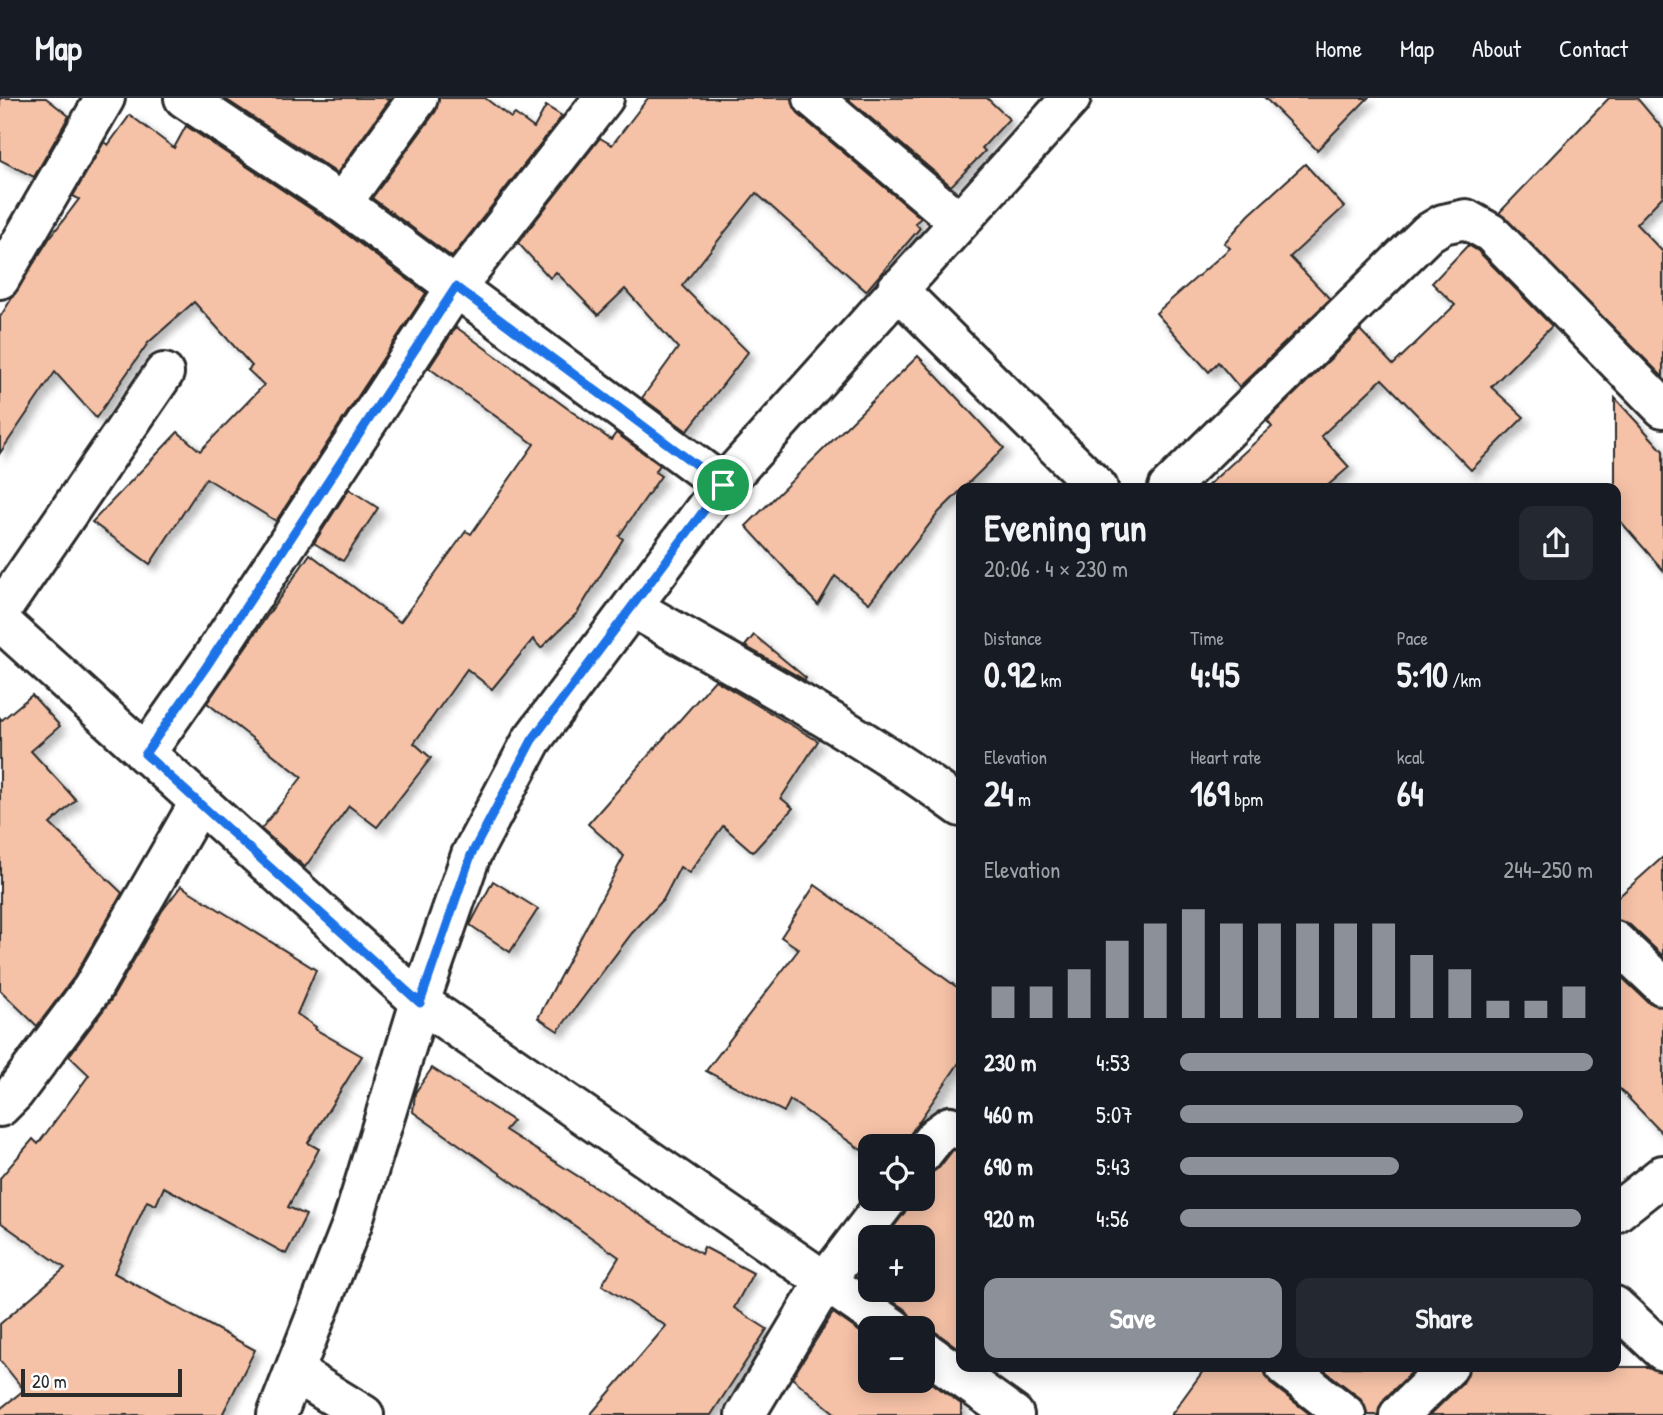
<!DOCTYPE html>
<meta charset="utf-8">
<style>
:root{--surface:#171b24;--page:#242831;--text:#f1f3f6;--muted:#9ea1a6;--line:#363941;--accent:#8c9099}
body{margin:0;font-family:"Patrick Hand",sans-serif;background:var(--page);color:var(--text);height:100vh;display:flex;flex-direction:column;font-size:26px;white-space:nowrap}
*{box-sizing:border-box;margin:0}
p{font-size:23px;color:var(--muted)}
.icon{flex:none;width:38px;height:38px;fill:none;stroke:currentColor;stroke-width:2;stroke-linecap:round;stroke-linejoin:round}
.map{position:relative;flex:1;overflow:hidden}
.side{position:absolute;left:956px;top:385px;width:665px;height:889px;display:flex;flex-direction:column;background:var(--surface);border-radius:14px;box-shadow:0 4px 18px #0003}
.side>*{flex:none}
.fabs{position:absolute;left:858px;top:1036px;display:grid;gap:14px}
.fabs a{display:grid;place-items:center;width:77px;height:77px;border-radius:14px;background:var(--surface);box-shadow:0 4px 18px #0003;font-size:35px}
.scale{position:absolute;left:21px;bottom:18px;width:161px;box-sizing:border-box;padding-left:7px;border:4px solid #2b2b2b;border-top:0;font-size:19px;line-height:24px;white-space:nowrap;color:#2b2b2b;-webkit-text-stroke:5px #fff;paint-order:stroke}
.pin{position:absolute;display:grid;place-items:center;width:60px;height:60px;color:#fff;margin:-30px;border:4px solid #fff;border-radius:50%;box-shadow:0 2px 7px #0007}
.round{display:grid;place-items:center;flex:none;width:74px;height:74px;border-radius:14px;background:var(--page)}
.overview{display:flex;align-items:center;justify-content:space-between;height:119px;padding:0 28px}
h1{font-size:38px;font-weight:700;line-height:52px}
.metrics{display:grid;grid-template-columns:repeat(3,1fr);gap:10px;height:119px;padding:7px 28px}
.metrics div{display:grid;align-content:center}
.metrics b{font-size:35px;font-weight:700}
.metrics small{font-size:19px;font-weight:400}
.metrics p{font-size:19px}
.chart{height:196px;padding:14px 28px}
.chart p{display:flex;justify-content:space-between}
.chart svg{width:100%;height:126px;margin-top:7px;stroke:var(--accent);stroke-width:6}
.action{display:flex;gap:14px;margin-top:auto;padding:14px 28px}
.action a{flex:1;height:80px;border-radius:14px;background:var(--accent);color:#fff;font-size:28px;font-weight:700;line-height:80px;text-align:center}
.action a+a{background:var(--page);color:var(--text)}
ul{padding:0 28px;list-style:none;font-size:23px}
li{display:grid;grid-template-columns:112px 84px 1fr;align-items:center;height:52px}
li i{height:18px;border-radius:9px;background:var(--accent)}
header{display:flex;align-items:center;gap:42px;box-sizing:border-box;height:98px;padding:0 35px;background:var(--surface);border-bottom:2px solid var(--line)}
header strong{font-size:33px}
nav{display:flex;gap:38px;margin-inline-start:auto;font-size:24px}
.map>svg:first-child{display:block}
</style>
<header>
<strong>Map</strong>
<nav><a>Home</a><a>Map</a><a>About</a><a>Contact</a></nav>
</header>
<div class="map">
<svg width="1663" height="1317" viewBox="0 0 1663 1317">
<defs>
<filter id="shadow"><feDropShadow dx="6" dy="6" stdDeviation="3.5" flood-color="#0004"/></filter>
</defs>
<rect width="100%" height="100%" fill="#fff"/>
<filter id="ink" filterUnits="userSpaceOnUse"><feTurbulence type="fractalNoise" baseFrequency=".0143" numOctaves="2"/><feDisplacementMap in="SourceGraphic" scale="14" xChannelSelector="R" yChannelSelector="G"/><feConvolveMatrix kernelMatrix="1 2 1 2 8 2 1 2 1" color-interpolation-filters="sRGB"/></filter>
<g filter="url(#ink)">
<g fill="#f6c2a7" stroke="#2b2b2b" stroke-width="2" filter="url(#shadow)">
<path d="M0 0H46L69 18 34 79 0 62Z"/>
<path d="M224 0H391L337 75Z"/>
<path d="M439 0H485L511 20 515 16 534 30 546 8 562 18 452 159 372 100 436 13Z"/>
<path d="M648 0H792L799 17 921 120 915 125 920 130 866 193 756 95 682 188 748 254 687 333 642 300 678 250 625 191 598 217 556 174 550 180 518 145 600 40 612 47Z"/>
<path d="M847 0H987L1009 21 982 50 985 53 951 88Z"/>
<path d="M1265 0H1368L1317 52Z"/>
<path d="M1609 0H1637L1663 31V98L1636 126 1663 154V279L1499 115Z"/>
<path d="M130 17 174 50 186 28 329 123 426 195 276 423 206 380 150 466 92 424 178 334 200 353 264 287 248 272 252 268 194 204 148 245 96 320 55 274 0 355V219L49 141 79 101 73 98 104 44 108 47Z"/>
<path d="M1305 66 1344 109 1290 159 1330 201 1239 289 1218 264 1209 274 1156 215 1230 150 1224 145 1249 117Z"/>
<path d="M1468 147 1478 153 1552 228 1491 289 1524 319 1471 372 1382 281 1321 338 1349 369 1325 390H1205L1272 329 1267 323 1360 232 1393 267 1455 207 1432 185Z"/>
<path d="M456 229 611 342 616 335 660 367 655 374 661 378 619 438 623 441 577 515 541 550 533 541 492 591 467 571 414 645 431 660 377 729 349 708 305 769 261 731 302 679 207 605 310 456 400 524 466 433 471 436 534 346 429 270Z"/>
<path d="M918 258 1004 350 939 414 869 505 835 478 818 507 746 428Z"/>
<path d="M1615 300 1663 353V472L1615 417Z"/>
<path d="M349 391 378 410 343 463 314 445Z"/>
<path d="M754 537 806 580 805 582 745 548Z"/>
<path d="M715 582 818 643 781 700 793 710 753 754 723 728 689 775 680 769 663 802 632 835 558 933 538 920 624 758 588 726Z"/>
<path d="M32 597 60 628 31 653 76 702 50 726 122 795 74 879 37 928 0 892V620L2 622Z"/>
<path d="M1663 759V858L1630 827 1615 822V802Z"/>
<path d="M493 783 538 811 510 854 470 827Z"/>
<path d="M815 787 961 892V962L902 1048H870V1058L790 1002 784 1014 706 973 799 851 781 839Z"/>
<path d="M181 788 316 872 297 916 316 929 315 931 362 958 308 1045 319 1051 288 1109 306 1117 286 1156 164 1089 156 1107 147 1103 114 1175 255 1252 222 1317H0V1311L24 1292 0 1262V1226L65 1170 0 1124V1080L33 1041 38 1046 89 977 69 958 111 902 162 813Z"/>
<path d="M1615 873 1648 904 1663 909V1036L1615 986Z"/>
<path d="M432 970 513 1023 505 1032 701 1156 704 1149 753 1175 734 1210 767 1231 711 1317H590L666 1228 602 1187 619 1159 413 1014 415 995Z"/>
<path d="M953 1052 961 1053V1252L934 1233 915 1230 912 1220 906 1212 876 1192H922V1139H886L905 1114 909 1101H922V1077L939 1070Z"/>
<path d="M833 1215 870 1241V1283H922V1278L961 1306V1317H837L792 1280Z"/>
<path d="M1206 1269H1264L1271 1286 1311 1317H1171Z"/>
<path d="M1320 1269H1417L1384 1301 1378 1317H1367L1360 1300Z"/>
<path d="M1469 1269H1648L1663 1274V1317H1430L1463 1285Z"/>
</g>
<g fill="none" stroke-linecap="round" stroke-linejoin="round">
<g stroke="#2b2b2b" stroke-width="44">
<g id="minor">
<path d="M184 0 342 105 723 387"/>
<path d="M813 0 958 123"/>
<path d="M342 105 418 0"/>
<path d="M0 181 105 0"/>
<path d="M897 191 1098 390"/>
<path d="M1168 390 1428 135 1443 126 1466 121 1491 135 1663 310"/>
<path d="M632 509C742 573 858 633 961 709"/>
<path d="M0 514 164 275"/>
<path d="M0 523 420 904 893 1230"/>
<path d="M145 656 206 569 456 189 604 0"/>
<path d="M1615 843 1663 888"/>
<path d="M0 1009 14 995 92 891 199 705"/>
<path d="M922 1056 936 1038 950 1028 961 1032"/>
<path d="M1615 1115 1663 1077"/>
<path d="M1615 1208 1663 1253"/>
<path d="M922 1251 1014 1317"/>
<path d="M1285 1269 1346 1317"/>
<path d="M294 1274 364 1317"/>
<path d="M277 1317 352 1126 420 904 471 757 532 642 723 387 1071 0"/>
<path d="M745 1317 826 1182 888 1101"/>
<path d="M1399 1317 1448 1269"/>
</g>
</g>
<use href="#minor" stroke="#fff" stroke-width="38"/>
</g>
</g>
<g fill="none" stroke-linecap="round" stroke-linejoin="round" filter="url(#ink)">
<g stroke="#fff" stroke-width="14">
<path id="route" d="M456 189 723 387 532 642 471 757 420 905 145 656 206 569Z"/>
</g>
<use href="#route" stroke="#1a73e8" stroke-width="9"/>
</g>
</svg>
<div class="fabs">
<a><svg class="icon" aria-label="locate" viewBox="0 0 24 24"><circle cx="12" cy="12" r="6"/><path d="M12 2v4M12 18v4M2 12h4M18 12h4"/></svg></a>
<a>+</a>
<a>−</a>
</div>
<div class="scale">20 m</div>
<div class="pin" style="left:723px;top:387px;background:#1e9e55"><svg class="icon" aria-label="arrive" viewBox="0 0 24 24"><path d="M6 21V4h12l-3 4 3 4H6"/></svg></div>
<section class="side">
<div class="overview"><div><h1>Evening run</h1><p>20:06 · 4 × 230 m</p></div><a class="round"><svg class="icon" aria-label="share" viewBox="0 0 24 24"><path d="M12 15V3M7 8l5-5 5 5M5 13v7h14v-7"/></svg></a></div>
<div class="metrics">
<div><p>Distance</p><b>0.92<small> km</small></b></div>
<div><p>Time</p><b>4:45</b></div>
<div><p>Pace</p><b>5:10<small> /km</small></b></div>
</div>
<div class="metrics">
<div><p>Elevation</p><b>24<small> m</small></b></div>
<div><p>Heart rate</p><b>169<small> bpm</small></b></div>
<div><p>kcal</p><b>64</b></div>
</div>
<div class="chart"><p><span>Elevation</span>244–250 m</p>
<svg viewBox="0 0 160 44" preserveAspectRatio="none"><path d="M5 44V33M15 44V33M25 44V27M35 44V17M45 44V11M55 44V6M65 44V11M75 44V11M85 44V11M95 44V11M105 44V11M115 44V22M125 44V27M135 44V38M145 44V38M155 44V33"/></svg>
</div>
<ul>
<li><b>230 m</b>4:53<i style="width:100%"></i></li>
<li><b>460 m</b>5:07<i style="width:83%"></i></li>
<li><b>690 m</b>5:43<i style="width:53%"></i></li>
<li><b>920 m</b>4:56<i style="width:97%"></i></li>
</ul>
<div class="action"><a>Save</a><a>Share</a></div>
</section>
</div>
